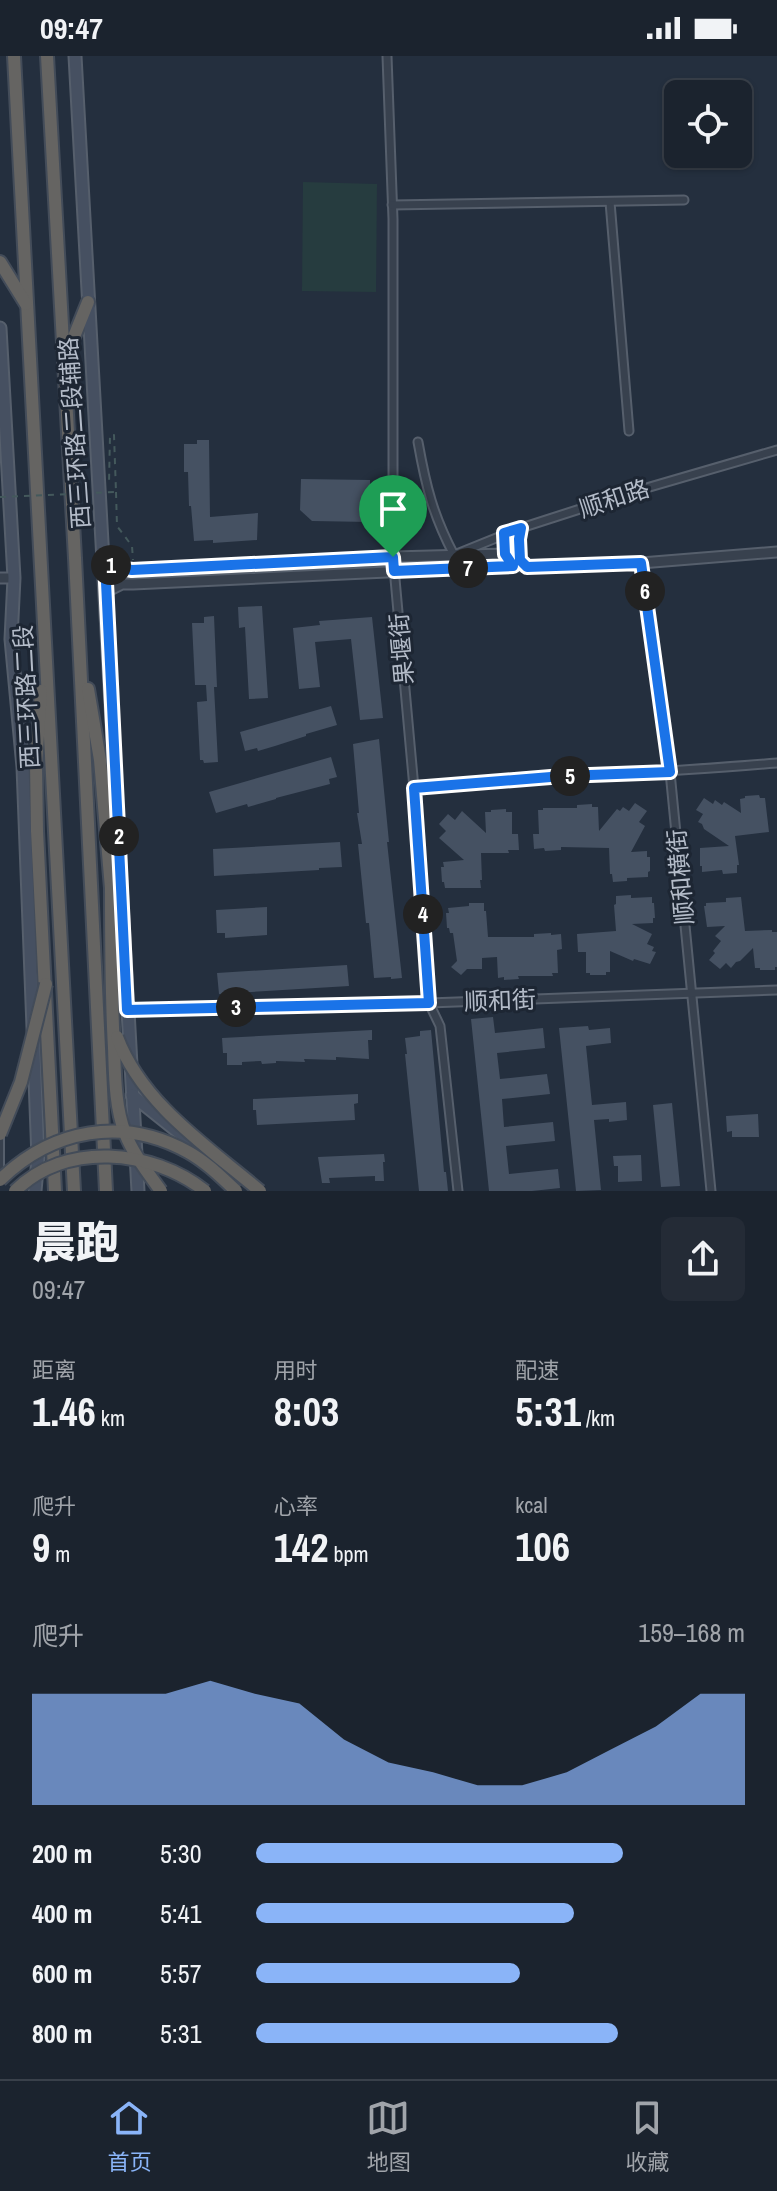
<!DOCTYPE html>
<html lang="zh">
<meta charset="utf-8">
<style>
:root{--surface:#1b232e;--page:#242b36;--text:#f1f3f6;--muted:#a0a4aa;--line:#39404a;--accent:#8ab4f8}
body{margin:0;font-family:"Archivo Narrow","Noto Sans SC",sans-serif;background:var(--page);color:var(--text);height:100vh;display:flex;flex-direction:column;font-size:30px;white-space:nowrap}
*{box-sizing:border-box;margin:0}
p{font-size:26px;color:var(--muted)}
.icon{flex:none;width:44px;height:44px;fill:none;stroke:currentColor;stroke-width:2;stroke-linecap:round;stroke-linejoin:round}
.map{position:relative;height:1135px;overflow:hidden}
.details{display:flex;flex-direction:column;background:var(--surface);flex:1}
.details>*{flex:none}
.controls{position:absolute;left:664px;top:24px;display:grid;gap:16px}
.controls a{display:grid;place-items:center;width:88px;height:88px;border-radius:12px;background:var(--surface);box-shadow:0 2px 6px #0004,0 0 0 2px var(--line);font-size:40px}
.pin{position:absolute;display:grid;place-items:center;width:68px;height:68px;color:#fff;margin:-82px -34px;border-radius:50% 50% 50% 0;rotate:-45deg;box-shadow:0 0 8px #0007}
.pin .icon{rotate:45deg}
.km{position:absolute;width:40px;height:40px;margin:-20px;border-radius:50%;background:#222;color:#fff;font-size:22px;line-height:40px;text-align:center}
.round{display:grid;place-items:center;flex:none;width:84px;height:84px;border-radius:12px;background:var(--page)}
.summary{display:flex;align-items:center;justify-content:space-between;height:136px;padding:0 32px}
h1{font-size:44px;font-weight:800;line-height:60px}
.figures{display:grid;grid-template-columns:repeat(3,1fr);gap:12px;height:136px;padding:8px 32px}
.figures div{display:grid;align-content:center}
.figures b{font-size:40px;font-weight:800}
.figures small{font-size:22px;font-weight:400}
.figures p{font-size:22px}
.chart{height:224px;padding:16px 32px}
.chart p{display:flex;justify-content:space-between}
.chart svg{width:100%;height:144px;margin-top:8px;fill:var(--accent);opacity:.7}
ul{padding:0 32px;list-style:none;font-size:26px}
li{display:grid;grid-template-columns:128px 96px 1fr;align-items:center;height:60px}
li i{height:20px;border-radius:10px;background:var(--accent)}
.status{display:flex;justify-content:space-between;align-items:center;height:56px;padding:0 40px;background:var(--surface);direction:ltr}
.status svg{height:22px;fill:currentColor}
.tab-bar{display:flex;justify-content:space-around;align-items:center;height:112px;border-top:2px solid var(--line);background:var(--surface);font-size:22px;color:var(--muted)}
.tab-bar a{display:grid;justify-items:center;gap:4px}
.tab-bar .on{color:var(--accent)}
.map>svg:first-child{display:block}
</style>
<div class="status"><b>09:47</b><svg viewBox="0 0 49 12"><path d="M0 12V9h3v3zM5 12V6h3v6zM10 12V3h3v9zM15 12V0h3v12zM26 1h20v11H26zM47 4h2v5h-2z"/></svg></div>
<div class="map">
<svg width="777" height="1135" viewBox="0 0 777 1135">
<rect width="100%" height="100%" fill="#242f3e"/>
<path fill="#263c3f" d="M303 126 377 128 376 236 302 235Z"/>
<g fill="#455162">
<path d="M197 384H209L210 461 258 457 257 484 213 487V484L194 485 191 450H189L188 416H184V388H197Z"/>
<path d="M301 423 370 424V466L312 465 300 454Z"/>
<path d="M262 550 268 642 249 643 245 571 239 572 238 551Z"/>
<path d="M214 560 217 631H214L218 706 204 707 203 704H200L197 646 207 645 206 629H195L192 567H204V561Z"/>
<path d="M372 561 383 662 360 664 351 583 315 586 320 631 299 633 293 572 320 569 319 565Z"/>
<path d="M331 650 337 669 306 678V680L275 690 258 695 257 692 245 695 240 676Z"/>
<path d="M379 683 389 786H387L402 922 391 923V921L374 922 369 867H366L358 788H362L357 757H359L353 688Z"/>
<path d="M331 701 337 721 329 723 330 728 276 742V743L248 751 247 748 216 757 209 736Z"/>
<path d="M759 739 760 742H765L769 776 735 780 739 809H737V817L723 818 722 814 702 816V810H700V792L729 790 704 773 702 768 698 766 703 758 696 754 704 742 713 748 715 744 722 749 724 746 741 757 740 743 745 742V740Z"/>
<path d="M635 747 647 755 639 766 645 770 631 796 647 795V801H650V815L648 816V821L627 822V825L613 826 612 818H610L609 792 561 791V794L545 795 544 792 534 793 533 778H539L538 754H543V752H577V749L592 748V751H598L599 775 617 753 620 755 623 751 629 755Z"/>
<path d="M506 753V756H512V778H518L519 794H508L509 797H481L482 824H480L481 832H445L444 826H442L441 811H444L443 806 464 804 439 782 446 775 439 768 448 758 455 764 462 755 486 777 485 756H491V754Z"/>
<path d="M340 786 342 811 319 812V814L214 820 213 793Z"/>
<path d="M631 839V842L652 841V847H654L655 862H653V867L632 868 652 878 647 888 654 891 652 895 656 896 650 908 634 903 633 905 610 895V916H606V919H590V917H586V896H578L577 878 616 875 614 849 616 848V840Z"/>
<path d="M741 841 745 875 772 874V876H777V911H775V914H760V912H755L753 892 740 905 736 906 731 912 726 907 720 913 709 904 715 897 713 895 721 885 715 880 725 870 707 871 704 850H706V847L726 846V842Z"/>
<path d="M469 847H484V855H486L488 881H534V878L551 877V879L561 878 562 893 557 894 558 917H552L553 920H518L519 923 504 924V921L498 922 497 901 482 902V913H467L461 919 451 911 457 905 453 877H450L449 872H447L446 857H449L448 852 469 850Z"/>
<path d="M267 851V879L225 882V877H217L216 854Z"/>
<path d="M347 909 349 930 219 938 217 917Z"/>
<path d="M493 961 495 977 543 972 545 992 497 997 500 1023 547 1018 550 1038 502 1043 504 1071 553 1066 555 1085 506 1090 509 1118 558 1113 560 1132 532 1135H489L471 963Z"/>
<path d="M588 970 589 974 610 972 611 987 586 990 592 1049 626 1046 627 1064 609 1066V1063L594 1064 601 1134 576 1135 559 972Z"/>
<path d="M372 974V984H368L369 1003 336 1001V1004L304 1003 305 1006 276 1005V1007L262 1008 261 1005 242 1006V1009H227V997H223L222 982Z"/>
<path d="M431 974 444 1116H446L448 1135H419L405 998H407L405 982 420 980V975Z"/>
<path d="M358 1038V1047L354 1048 355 1064 257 1069 256 1054H253V1043Z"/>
<path d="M672 1047 680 1130 661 1131 653 1049Z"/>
<path d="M758 1058 759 1081H732V1075L727 1076 726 1060Z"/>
<path d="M384 1098 385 1106H383L384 1125H375V1120L329 1122 330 1127H322L318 1101Z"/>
<path d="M641 1099 642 1125 618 1126V1110H614L613 1100Z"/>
</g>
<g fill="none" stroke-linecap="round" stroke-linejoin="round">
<g stroke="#565f6c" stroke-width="8">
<path id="service" d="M1 1082V1117"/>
</g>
<g stroke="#565f6c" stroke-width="11">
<g id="minor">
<path d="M387 0 393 163V501L414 732 429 947 440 970 458 1135"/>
<path d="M610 146 629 375"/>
<path d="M392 149 684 144"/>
<path d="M418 386C426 431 433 459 454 499L521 472 636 435 777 394"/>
<path d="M521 472C519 483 516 497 523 507"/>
<path d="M504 477V488L508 503"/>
<path d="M641 507 670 716 711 1135"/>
<path d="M414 732C535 723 656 717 777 707"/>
<path d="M127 954 429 947 777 934"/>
</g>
</g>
<g stroke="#565f6c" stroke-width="13">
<g id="tertiary">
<path d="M105 506 120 512 132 514 393 501 505 498 524 509"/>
<path d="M0 522H14"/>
<path d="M106 536 122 528H133L513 510 641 507 777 496"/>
</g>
</g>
<g stroke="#565f6c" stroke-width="15">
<g id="secondary">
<path d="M75 0 138 1135"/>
<path d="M0 272 14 522 11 583 23 711 38 1102 35 1135"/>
<path d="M132 1039 202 1095"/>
</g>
</g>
<g stroke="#434c59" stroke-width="16">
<g id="trunk">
<path d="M14 0 74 1135"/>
<path d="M47 0 75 502 106 1135"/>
<path d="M0 206 26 248"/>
<path d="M65 303 88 246"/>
<path d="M88 633 100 704 111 832"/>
<path d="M41 635 36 709 37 775 55 1135"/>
</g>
</g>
<path stroke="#44595c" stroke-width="2" stroke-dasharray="6 6" stroke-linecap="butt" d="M116 436 117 470 132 490 133 504"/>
<use href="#service" stroke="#38414e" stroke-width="4"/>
<use href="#minor" stroke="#38414e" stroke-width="7"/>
<use href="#tertiary" stroke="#38414e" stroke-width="9"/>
<use href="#secondary" stroke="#465061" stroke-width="11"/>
<use href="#trunk" stroke="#656462" stroke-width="12"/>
<g stroke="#434c59" stroke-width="16" stroke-linecap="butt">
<g id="trunk-bridge">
<path d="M111 832C111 886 111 939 114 992 115 1020 115 1051 125 1077 133 1098 148 1117 161 1135"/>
<path d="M117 981C142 1048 208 1091 260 1135"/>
<path d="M0 1078 21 1026 46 928"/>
<path d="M0 1124C52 1073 123 1060 188 1096 206 1106 221 1121 236 1135"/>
<path d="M15 1135C65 1085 152 1093 205 1135"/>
</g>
</g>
<path stroke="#44595c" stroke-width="2" stroke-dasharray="6 6" stroke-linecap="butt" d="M0 441 116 436 114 379H110L109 428"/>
<use href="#trunk-bridge" stroke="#656462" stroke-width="12"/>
</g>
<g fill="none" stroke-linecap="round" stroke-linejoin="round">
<g stroke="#fff" stroke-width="16">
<path id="route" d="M521 472 519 483 520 504 527 511 641 507 670 716 563 720 414 732 429 947 127 954 105 506 120 512 132 514 393 501 394 515 513 510 505 498 504 477Z"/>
</g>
<use href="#route" stroke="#1a73e8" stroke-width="10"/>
</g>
<g text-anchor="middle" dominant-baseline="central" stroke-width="6" stroke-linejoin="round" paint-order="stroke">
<g font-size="24" fill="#b4bcc9" stroke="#1d2633">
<text transform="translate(74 377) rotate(-94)">西三环路二段辅路</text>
<text transform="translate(614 442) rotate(-18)">顺和路</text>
<text transform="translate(401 593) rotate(-95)">果堰街</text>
<text transform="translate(26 641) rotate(-93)">西三环路二段</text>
<text transform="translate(680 821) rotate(-95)">顺和横街</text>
<text transform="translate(500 944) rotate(-2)">顺和街</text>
</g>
</g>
</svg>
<div class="controls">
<a><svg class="icon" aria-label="locate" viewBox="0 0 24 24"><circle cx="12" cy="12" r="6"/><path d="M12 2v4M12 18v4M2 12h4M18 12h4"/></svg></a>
</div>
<div class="pin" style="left:393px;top:501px;background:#1e9e55"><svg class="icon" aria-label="arrive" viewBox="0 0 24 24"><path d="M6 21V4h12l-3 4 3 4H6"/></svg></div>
<b class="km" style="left:111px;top:509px">1</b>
<b class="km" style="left:119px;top:780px">2</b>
<b class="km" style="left:236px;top:951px">3</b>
<b class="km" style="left:423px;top:858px">4</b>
<b class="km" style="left:570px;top:720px">5</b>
<b class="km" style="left:645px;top:535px">6</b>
<b class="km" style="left:468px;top:512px">7</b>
</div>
<section class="details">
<div class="summary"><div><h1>晨跑</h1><p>09:47</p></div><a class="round"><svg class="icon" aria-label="share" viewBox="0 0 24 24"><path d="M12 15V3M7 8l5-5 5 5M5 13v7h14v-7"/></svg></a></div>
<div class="figures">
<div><p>距离</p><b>1.46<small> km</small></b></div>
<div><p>用时</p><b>8:03</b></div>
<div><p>配速</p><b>5:31<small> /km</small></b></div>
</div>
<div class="figures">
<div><p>爬升</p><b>9<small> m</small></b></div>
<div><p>心率</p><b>142<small> bpm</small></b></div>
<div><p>kcal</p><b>106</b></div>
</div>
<div class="chart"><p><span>爬升</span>159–168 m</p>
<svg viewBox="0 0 160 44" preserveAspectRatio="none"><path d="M0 44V10L10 10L20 10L30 10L40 6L50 10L60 13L70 24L80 31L90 34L100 38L110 38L120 34L130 27L140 20L150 10L160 10V44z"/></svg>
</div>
<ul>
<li><b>200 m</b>5:30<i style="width:75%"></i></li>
<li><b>400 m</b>5:41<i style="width:65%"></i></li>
<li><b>600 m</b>5:57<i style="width:54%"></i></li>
<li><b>800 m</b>5:31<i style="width:74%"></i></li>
</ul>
</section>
<nav class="tab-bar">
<a class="on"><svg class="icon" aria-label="home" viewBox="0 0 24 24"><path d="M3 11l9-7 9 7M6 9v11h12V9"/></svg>首页</a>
<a><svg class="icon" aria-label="map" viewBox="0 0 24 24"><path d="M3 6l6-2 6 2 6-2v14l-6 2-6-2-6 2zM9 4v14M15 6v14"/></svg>地图</a>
<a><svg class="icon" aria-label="saved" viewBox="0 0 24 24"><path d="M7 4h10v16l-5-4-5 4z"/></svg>收藏</a>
</nav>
